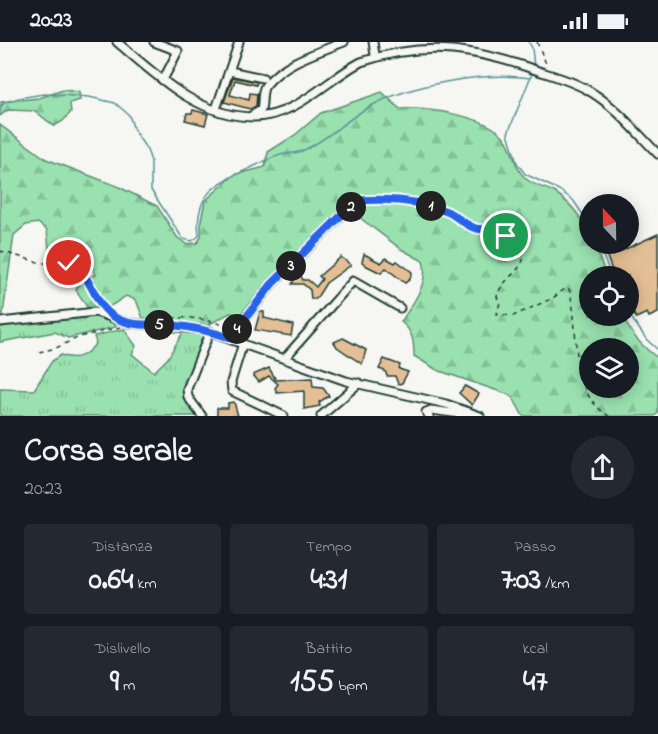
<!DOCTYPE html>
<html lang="it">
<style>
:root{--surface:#171b24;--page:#242831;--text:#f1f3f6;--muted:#9ea1a6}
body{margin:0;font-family:"Indie Flower",sans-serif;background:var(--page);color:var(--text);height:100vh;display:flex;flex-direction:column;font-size:22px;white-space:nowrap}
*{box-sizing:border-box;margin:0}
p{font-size:20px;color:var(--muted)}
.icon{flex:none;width:33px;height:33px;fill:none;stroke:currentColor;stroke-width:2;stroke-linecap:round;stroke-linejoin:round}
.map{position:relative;height:374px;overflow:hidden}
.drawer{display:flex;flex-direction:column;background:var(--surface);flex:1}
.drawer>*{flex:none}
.needle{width:39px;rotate:338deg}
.fabs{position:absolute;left:579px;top:152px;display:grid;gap:12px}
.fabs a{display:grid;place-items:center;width:60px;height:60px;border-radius:50%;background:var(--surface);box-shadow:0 3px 15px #0003;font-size:30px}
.pin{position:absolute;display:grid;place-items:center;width:51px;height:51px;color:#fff;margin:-26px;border:3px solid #fff;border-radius:50%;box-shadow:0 2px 6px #0007}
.km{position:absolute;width:30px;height:30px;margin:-15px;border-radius:50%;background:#222;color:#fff;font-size:16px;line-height:30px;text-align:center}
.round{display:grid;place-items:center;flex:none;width:63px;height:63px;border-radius:32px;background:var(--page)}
.summary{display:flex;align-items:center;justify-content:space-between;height:102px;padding:0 24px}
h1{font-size:33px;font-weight:700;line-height:45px}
.figures{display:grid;grid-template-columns:repeat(3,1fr);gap:9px;height:102px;padding:6px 24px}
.figures div{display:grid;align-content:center;border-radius:6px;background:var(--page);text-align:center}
.figures b{font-size:30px;font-weight:700}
.figures small{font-size:16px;font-weight:400}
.figures p{font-size:16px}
.status{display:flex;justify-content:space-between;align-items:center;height:42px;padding:0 30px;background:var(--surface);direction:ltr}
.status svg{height:16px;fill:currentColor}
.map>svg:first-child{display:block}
</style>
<div class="status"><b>20:23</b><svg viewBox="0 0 49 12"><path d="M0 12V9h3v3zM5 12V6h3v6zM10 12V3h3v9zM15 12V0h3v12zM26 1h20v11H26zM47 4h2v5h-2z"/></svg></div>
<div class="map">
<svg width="658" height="374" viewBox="0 0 658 374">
<defs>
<pattern id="grass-tufts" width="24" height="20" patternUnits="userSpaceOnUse" patternTransform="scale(1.5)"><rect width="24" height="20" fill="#9ae1b0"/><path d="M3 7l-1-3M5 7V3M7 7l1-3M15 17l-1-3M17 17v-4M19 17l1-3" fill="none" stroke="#84c298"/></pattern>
<pattern id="forest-firs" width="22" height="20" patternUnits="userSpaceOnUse" patternTransform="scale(1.5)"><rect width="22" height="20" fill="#9ae1b0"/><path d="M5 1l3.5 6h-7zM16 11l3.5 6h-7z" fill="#84c298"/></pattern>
</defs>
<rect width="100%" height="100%" fill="#f6f6f2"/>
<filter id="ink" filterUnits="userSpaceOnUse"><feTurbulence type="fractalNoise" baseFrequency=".0167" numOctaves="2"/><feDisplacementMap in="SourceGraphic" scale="12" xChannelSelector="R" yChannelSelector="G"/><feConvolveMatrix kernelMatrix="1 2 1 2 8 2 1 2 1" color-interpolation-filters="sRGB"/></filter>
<g filter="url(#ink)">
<g fill="url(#grass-tufts)" stroke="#5c8f72" stroke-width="1.5">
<path d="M77 274H98L113 278 116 285 68 296 55 290 0 300V285Z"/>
<path d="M124 287 136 304 132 312 154 330 168 316 183 290 205 292 186 344 199 374H0V347L34 348 52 319 61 313C77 319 86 314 96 301L94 294Z"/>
</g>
<g fill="url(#forest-firs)" stroke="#5c8f72" stroke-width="1.5" fill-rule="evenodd">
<path d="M63 48 79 50 80 58 70 61 71 70 63 79 54 84 35 69 8 68 0 74 1 60 39 56Z"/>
<path d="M382 50 400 67C427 66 486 73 504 95 516 109 512 127 529 139 536 144 546 146 554 150 570 160 589 182 590 201H594L606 234H590V273H622C630 291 642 305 658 316V371L655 374H523L513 356 507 352 437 328 414 314C414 300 413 289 401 280 412 262 430 241 423 219L401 207 347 166 267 241 241 272 230 271 206 284 143 276 136 258 126 254 106 267 89 268 76 248 81 237 96 233 93 226 80 225 61 242 47 228 49 207 47 188 38 181 26 183 14 193 3 272 0 271V83L46 117 117 144 157 164 177 195 186 202 197 201 201 195V178L205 159 234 133 265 125 268 110 295 93 321 71ZM590 306H628V345H590Z"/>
</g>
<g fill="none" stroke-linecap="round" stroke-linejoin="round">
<g stroke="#579398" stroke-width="1.5">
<path d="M529 0 532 6 534 25"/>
<path d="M533 29 508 91 517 121 525 132 559 148 573 158 590 183"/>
<path d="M0 66 5 60 19 56 44 52 89 55 115 61 129 73 134 88 147 108 151 119V148L183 197 192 199 199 194C194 154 213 143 246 128 257 123 268 117 280 113 287 111 295 112 302 109 326 99 345 79 367 66 409 42 483 30 531 36"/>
<path d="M598 201 611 234"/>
<path d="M628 271 647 298 658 308"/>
</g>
</g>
<g fill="#e4bf95" stroke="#1f3d34" stroke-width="1.5">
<path d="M233 35 257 40 256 43 235 38 230 53 249 58 250 51 257 52 256 64 250 67 224 60Z"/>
<path d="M193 68 208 72 205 83 185 78 187 71H192Z"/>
<path d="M658 192V271L649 275 647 271 636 276 628 261V234H614L602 201H615L619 210Z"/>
<path d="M364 212 381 221 386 216 395 221 397 219 412 230 410 237 405 241 386 226 381 231 367 224 362 220Z"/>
<path d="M341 215 351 223 326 241 316 257H311L310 248 303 242H292L297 233 300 232 303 238H308L316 245 322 237 319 234Z"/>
<path d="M260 270H264V276L293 283 291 294 255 288Z"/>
<path d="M343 296 366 308 362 322 337 305 334 300Z"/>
<path d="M384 317 400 323 399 327 408 330 402 341 398 342 395 334H387L385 329 379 327Z"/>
<path d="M269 326 276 338 312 336 313 345 323 346 329 354 319 360 320 364 304 367V349L277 351 275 346 278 342 269 334 259 340 253 333Z"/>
<path d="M465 344 479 352 472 363 459 351Z"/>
<path d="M234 360 238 374H217V366H228V361Z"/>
</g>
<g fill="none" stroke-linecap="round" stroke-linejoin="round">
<g stroke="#1f3d34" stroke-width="11">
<g id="minor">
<path d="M117 0C156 33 198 75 254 75 296 75 326 38 361 20 422 0 467 5 527 25 549 33 572 38 591 50 616 65 637 91 658 112"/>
<path d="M154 0 178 9 163 38"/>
<path d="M373 0 375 13"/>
<path d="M230 29 263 36"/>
<path d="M216 67 239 0"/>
<path d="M251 74 261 68C263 61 261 50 265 44 284 20 316 11 344 0"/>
<path d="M0 280 96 270 128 281 201 287 346 339 446 362 480 374"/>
<path d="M230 296 272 242 345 170"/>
<path d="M243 301 231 340 232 349 284 374"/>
<path d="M285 316 353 239 400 266"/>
<path d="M202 374 188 355 187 347 210 289"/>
<path d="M321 374 359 341"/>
<path d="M429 374 426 370 431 368 467 373 469 370"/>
</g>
</g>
<g stroke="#1f3d34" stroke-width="1.5" stroke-dasharray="4.5 4.5" stroke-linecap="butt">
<path d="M537 0 547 24"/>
<path d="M350 166 356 159C388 156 423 156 452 172 459 176 465 182 471 185 480 189 491 184 499 188 510 195 512 207 524 214 522 230 500 238 497 255L500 260 497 272 513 274 553 256 566 246 569 247C582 290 565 347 609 374"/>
<path d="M0 209 41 221H69L82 227 97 258 107 267"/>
<path d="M163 277C184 274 210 276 229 286"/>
<path d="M39 310 56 306 79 295 121 285"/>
</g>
<use href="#minor" stroke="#f6f6f2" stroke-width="7"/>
</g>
</g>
<g fill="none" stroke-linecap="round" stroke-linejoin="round" filter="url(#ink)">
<g stroke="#fff" stroke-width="12">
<path id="route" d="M69 221C95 234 91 262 116 276 133 285 152 282 171 283 192 285 210 289 230 296L272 242 356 159C388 156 418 158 448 170 456 174 463 181 472 185 484 191 490 182 506 194"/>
</g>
<use href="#route" stroke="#2563eb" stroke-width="8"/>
</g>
</svg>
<div class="fabs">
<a><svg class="needle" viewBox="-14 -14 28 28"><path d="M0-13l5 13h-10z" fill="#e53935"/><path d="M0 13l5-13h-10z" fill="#9ea1a6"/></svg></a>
<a><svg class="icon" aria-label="locate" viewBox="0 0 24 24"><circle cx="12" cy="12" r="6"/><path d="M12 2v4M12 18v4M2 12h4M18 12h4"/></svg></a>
<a><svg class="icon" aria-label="layers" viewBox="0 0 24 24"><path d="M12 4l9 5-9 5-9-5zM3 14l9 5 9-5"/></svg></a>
</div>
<div class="pin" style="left:506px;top:194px;background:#1e9e55"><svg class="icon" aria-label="arrive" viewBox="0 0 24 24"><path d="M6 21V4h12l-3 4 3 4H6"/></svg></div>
<div class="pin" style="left:69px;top:221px;background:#d93025"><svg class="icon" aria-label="check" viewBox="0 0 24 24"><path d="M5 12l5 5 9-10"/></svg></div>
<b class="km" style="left:431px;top:164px">1</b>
<b class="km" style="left:351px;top:165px">2</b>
<b class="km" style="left:291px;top:224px">3</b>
<b class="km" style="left:237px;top:287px">4</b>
<b class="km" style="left:159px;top:283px">5</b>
</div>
<section class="drawer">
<div class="summary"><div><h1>Corsa serale</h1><p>20:23</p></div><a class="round"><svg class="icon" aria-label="share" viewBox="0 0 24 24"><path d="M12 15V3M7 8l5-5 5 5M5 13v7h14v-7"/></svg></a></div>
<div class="figures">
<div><p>Distanza</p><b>0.64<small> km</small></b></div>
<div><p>Tempo</p><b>4:31</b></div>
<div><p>Passo</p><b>7:03<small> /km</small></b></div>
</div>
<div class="figures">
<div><p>Dislivello</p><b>9<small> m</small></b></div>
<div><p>Battito</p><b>155<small> bpm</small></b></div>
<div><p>kcal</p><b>47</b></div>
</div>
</section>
